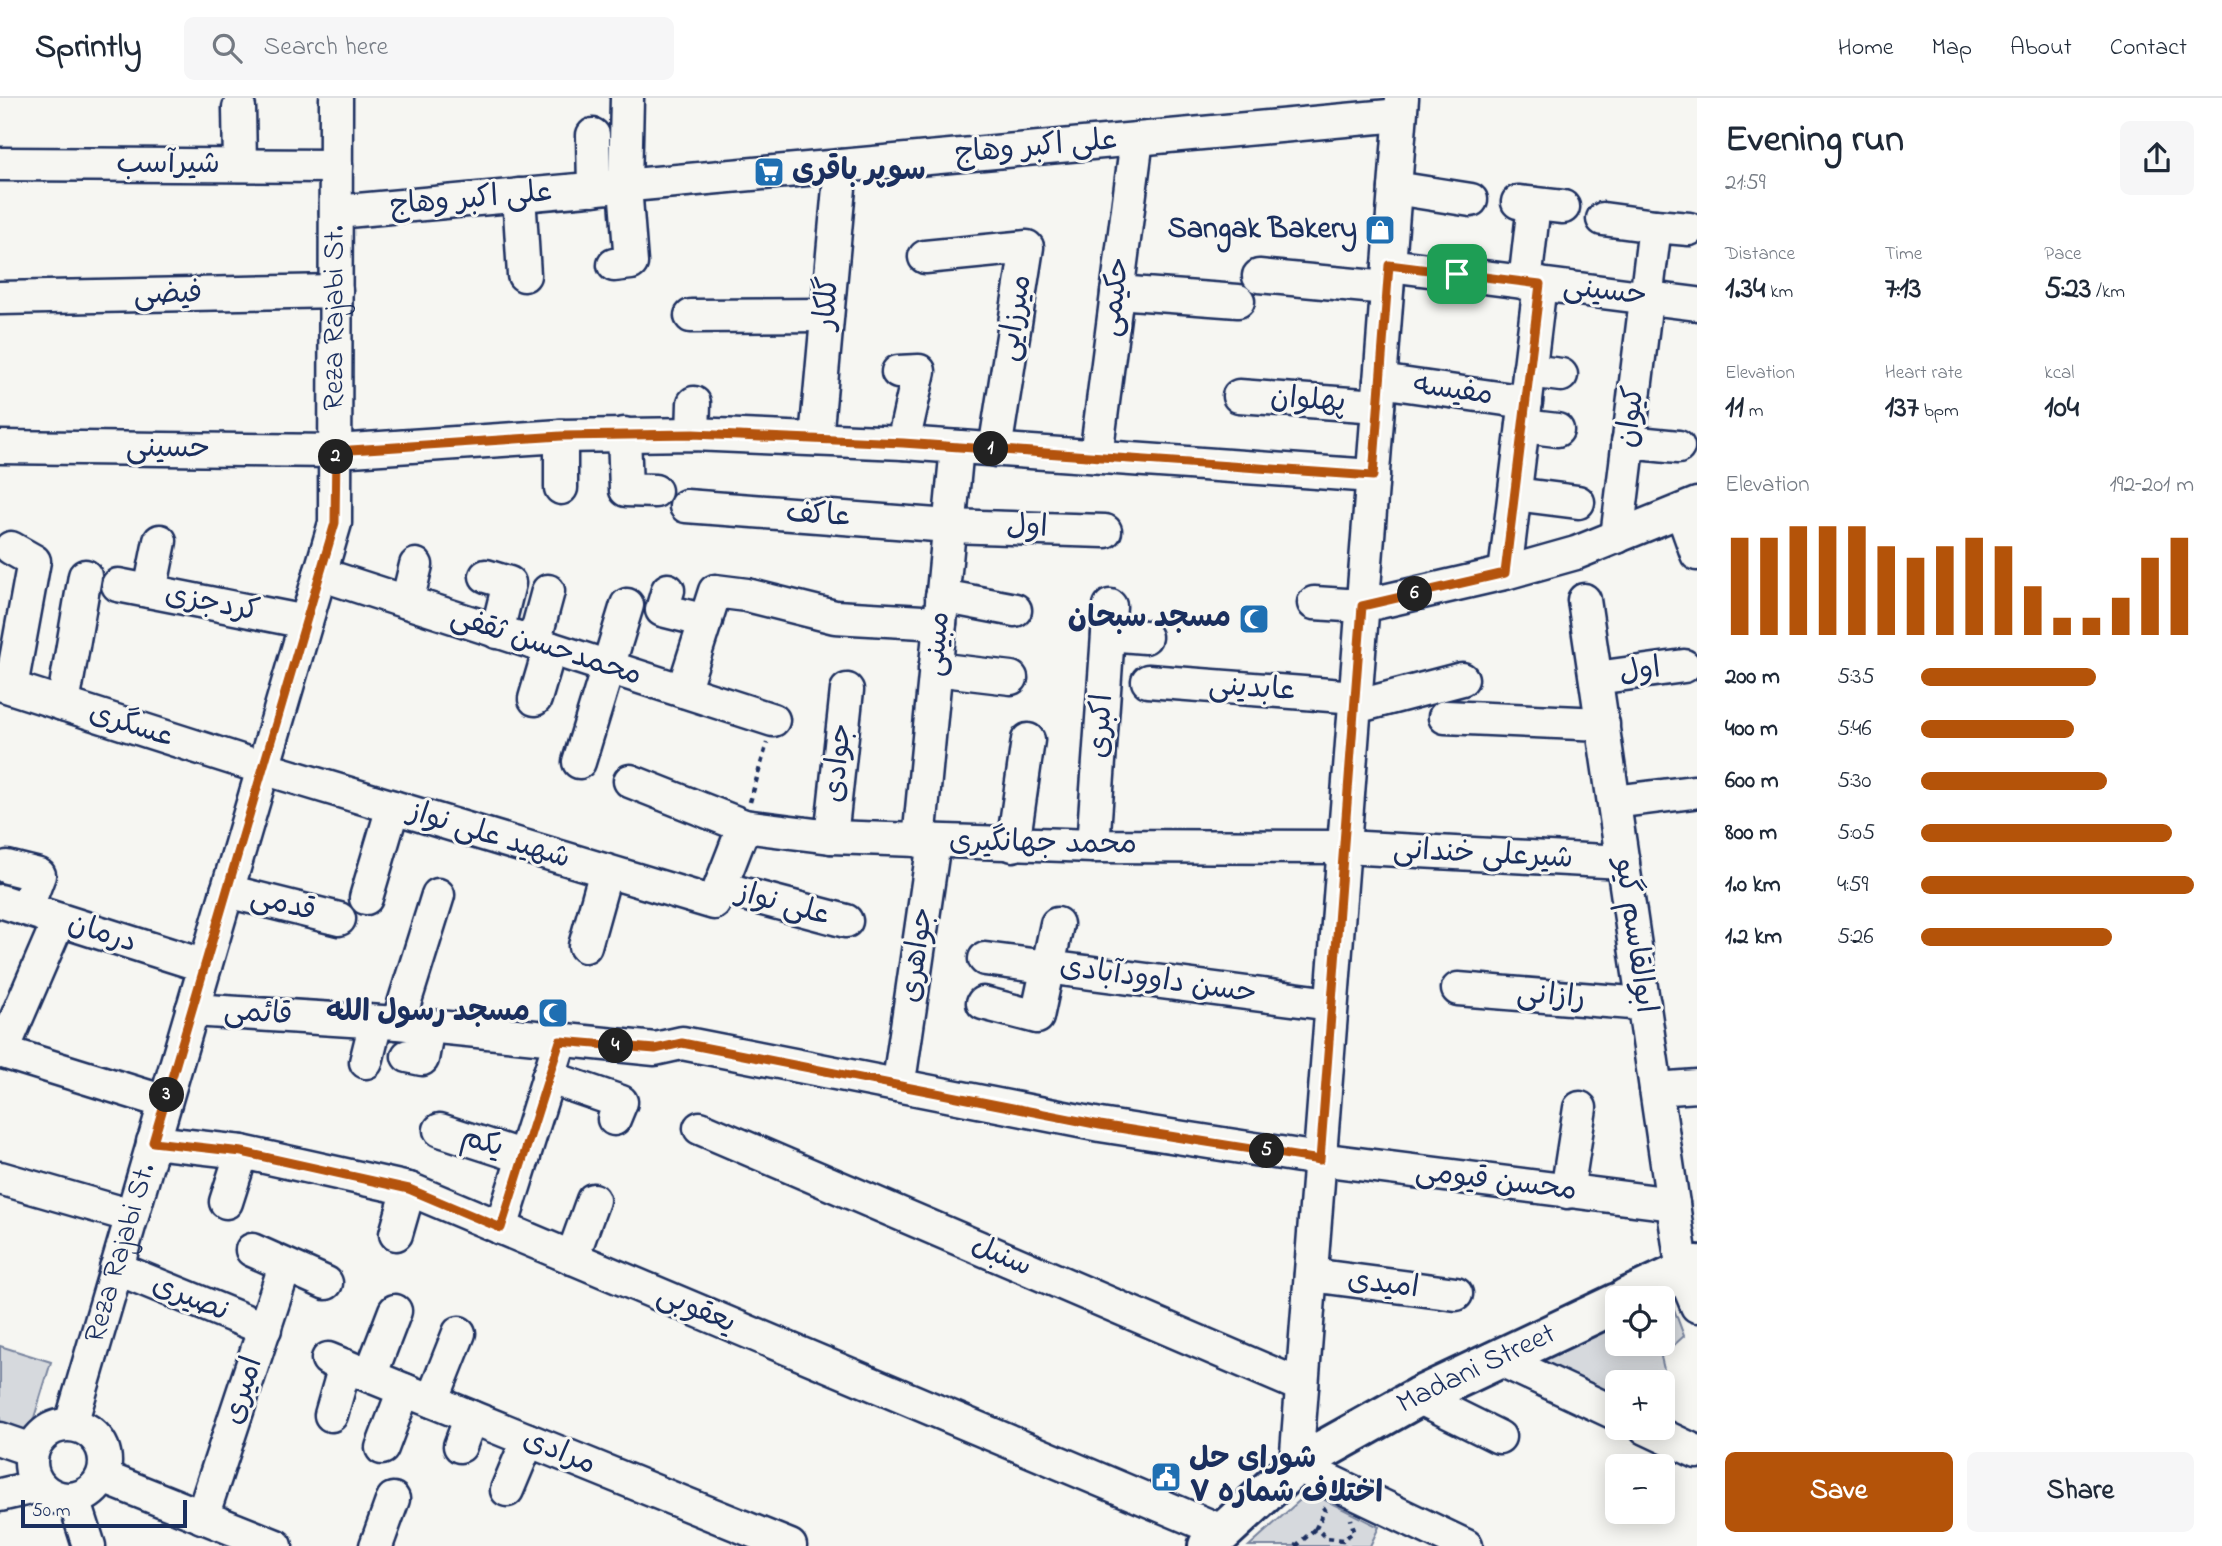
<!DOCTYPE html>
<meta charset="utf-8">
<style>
:root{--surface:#fff;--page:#f6f6f7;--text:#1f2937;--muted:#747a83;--line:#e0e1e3;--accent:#b45309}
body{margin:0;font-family:"Indie Flower","Playpen Sans Arabic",sans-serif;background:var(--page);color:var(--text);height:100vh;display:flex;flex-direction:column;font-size:26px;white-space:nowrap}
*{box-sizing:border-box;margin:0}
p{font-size:23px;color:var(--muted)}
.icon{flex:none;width:38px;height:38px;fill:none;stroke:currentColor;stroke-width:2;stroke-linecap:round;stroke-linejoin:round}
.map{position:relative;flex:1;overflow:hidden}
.side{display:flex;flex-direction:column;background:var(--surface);width:525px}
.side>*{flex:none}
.controls{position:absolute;left:1605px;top:1188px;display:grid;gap:14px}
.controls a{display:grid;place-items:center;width:70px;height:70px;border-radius:10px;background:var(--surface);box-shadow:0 4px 18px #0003;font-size:35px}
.scale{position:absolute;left:21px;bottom:18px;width:166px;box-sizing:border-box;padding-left:7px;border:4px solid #1b2f5e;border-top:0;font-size:19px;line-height:24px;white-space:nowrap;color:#1b2f5e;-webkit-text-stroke:5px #f6f6f2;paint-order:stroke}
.pin{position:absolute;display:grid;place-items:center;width:60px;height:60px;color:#fff;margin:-30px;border-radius:14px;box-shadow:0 4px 10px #0006}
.km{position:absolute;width:35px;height:35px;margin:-18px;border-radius:50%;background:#222;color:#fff;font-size:19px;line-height:35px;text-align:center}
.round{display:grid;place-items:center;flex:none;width:74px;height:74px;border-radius:10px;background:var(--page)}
.headline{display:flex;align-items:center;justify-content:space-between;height:119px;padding:0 28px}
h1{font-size:38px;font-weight:800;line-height:52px}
.metrics{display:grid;grid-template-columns:repeat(3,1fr);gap:10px;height:119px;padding:7px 28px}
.metrics div{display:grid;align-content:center}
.metrics b{font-size:30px;font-weight:800}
.metrics small{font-size:19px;font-weight:400}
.metrics p{font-size:19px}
.chart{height:196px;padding:14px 28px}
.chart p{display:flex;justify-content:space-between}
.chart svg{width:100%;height:126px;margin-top:7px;stroke:var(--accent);stroke-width:6}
.cta{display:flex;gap:14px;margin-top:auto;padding:14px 28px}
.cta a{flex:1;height:80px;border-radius:10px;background:var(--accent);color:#fff;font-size:28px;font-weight:800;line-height:80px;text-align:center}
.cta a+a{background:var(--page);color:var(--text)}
ul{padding:0 28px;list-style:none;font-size:23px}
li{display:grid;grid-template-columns:112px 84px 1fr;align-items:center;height:52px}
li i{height:18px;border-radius:9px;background:var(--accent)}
header{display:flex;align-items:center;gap:42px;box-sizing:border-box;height:98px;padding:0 35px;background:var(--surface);border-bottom:2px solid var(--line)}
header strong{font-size:33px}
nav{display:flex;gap:38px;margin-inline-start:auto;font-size:24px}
.search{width:490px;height:63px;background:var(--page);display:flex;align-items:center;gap:18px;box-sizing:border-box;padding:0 24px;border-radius:10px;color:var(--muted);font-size:26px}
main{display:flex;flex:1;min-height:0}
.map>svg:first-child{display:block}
</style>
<header>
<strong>Sprintly</strong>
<div class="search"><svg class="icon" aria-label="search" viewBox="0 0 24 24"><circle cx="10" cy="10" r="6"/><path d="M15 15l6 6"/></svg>Search here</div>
<nav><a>Home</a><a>Map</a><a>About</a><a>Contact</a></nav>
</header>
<main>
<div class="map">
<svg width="1697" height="1448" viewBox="0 0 1697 1448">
<rect width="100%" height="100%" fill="#f6f6f2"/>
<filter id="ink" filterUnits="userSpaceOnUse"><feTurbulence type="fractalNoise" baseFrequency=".0143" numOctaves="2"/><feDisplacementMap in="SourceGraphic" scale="14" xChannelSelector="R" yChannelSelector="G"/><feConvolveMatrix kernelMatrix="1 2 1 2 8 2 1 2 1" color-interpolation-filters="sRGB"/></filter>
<g filter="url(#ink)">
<g fill="#d6d9dd" stroke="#78849e" stroke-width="2">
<path d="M1668 1195 1684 1238 1661 1259 1670 1296 1663 1301 1662 1284H1617V1300L1538 1263 1617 1222V1246H1662V1200Z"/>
<path d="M0 1248 51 1264 30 1333 0 1324Z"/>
<path d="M1309 1394 1379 1429 1370 1448H1249Z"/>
</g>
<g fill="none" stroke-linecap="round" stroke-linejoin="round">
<g stroke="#1b2f5e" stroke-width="37">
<g id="minor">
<path d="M1402 0 1296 1367 1466 1448"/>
<path d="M239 10 240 67"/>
<path d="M593 37 594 91"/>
<path d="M0 66 336 68"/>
<path d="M1395 90 1471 102"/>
<path d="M519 97 524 177"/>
<path d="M1518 104 1563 109"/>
<path d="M336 114 1400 17"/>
<path d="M1603 121 1655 128"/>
<path d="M925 159 1027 149 995 352"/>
<path d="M614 167 631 165 625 88 627 0"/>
<path d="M1389 167 1697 206"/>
<path d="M1259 178 1387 190"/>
<path d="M1525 185 1534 106"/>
<path d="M1117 194 1238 203"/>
<path d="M0 200 336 193"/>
<path d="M691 218 827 217"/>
<path d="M1529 273 1561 277"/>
<path d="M898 274 919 273 903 345"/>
<path d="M1380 283 1526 304"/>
<path d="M1239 298 1378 308"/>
<path d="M1523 328 1557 332"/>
<path d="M624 336 626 392 655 393"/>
<path d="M693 336 694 305"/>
<path d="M816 341 841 68"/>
<path d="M1628 344 1678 349"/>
<path d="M0 349 336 353 561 338 693 336 903 345 1373 378"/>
<path d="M1096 358 1137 41"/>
<path d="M561 390V338"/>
<path d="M1515 396 1578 404"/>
<path d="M686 408 949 428 1105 433"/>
<path d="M1682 414 1697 456"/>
<path d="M1617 439 1655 128 1689 131"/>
<path d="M11 450 34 463 11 589"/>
<path d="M1505 475 1540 186"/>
<path d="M320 476 773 622"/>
<path d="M486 478 509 485 497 534"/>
<path d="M118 487 306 524"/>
<path d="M668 492 662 512 706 523"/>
<path d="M150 493 160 443"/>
<path d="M942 498 1015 512"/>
<path d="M1584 502 1683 1174 1697 1208"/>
<path d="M407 504 416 467"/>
<path d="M1314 505 1362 508 1505 475 1576 455 1697 406"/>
<path d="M1108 536 1145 539"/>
<path d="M534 545 548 493"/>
<path d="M935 571 1011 580"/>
<path d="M1596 580 1684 568"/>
<path d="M1148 583 1356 599"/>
<path d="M0 586 263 670 714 805 744 728"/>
<path d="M683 593 715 493 747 497 835 519 940 525"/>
<path d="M535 601 550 550"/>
<path d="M63 606 85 478"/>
<path d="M1355 609 1462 581"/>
<path d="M1445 619 1603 626"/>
<path d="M579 664 627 507"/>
<path d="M630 683 744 728 831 739 1093 748 1344 749 1623 764"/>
<path d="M1614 704 1693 694"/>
<path d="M831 739 847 592"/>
<path d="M919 743 957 349"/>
<path d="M1013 747 1028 642"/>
<path d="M1093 748 1110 508"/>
<path d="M7 769 39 777 26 811"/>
<path d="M721 790 846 823"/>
<path d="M227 793 339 821"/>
<path d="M366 800 393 709"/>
<path d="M0 803 205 868"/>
<path d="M585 848 606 773"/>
<path d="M985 861 1331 906"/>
<path d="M1458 891 1644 906"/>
<path d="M983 905 1037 919 1057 826"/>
<path d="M192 912 398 925 655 951 682 945 1100 1027 1319 1061 1673 1106"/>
<path d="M398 925 438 797"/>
<path d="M0 953 165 1004"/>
<path d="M2 954 59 822"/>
<path d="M408 958 422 961 428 929"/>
<path d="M366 964 376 924"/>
<path d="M901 970 934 744"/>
<path d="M548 979 621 1004 614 1021"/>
<path d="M1656 991 1697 988"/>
<path d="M700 1030 1302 1288"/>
<path d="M440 1032 524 1059"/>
<path d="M153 1044 242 1054 409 1091 1224 1434"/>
<path d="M0 1080 132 1118"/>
<path d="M1567 1094 1580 1010"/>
<path d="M226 1104 242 1054"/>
<path d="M501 1130 560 943"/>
<path d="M396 1136 409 1091"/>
<path d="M252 1152 326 1185"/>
<path d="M572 1160 593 1102"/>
<path d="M116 1170 265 1231"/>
<path d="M1311 1177 1456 1196"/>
<path d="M328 1261 790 1448"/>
<path d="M1499 1261 1617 1316"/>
<path d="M370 1278 395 1213"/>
<path d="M1418 1299 1499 1339"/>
<path d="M432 1303 459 1235"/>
<path d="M331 1317 345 1268"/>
<path id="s1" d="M71 1326 335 425 336 0"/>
<circle cx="68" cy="1364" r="37"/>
<path d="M1646 1330 1697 1354"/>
<path d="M0 1341 32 1352"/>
<path d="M460 1348 471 1319"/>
<path d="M382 1350 404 1292"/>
<path d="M103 1379 276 1448"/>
<path d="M507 1392 528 1342"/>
<path d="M0 1397 39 1388"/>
<path d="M74 1401 89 1448"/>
<path d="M202 1419 285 1168"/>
<path d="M376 1448 393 1401"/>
</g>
</g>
<g stroke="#1b2f5e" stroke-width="44">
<g id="major">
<path d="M1626 1200 1697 1167"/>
<path id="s2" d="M1208 1448 1296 1367 1418 1299 1617 1205"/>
</g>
</g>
<g stroke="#1b2f5e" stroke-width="4.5" stroke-dasharray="5 5" stroke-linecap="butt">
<path d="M750 704 767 645"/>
<path d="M1323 1409 1325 1412 1316 1430 1326 1440 1343 1442 1354 1433 1351 1421"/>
<path d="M1296 1448 1316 1430"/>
</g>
<use href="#minor" stroke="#f6f6f2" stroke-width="32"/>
<use href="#major" stroke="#f6f6f2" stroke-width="38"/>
</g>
</g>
<g fill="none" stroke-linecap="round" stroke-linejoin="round" filter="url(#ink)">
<g stroke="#fff" stroke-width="14">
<path id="route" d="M1389 167 1540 186 1505 475 1362 508 1320 1062 1100 1027 682 945 655 951 560 943 501 1130 409 1091 242 1054 153 1044 335 425 336 353 561 338 693 336 903 345 1373 378Z"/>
</g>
<use href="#route" stroke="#b45309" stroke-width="9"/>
</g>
<defs>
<g id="supermarket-square" transform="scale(1.575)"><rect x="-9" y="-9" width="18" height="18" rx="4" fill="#1f6fb2" stroke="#f6f6f2"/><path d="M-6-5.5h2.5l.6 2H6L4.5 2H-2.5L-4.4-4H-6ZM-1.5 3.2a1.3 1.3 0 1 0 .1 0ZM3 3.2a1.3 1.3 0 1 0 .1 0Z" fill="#fff"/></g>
<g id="shop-square" transform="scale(1.575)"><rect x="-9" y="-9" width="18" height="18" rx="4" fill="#1f6fb2" stroke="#f6f6f2"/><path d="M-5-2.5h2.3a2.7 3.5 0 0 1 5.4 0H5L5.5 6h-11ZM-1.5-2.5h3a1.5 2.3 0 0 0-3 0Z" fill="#fff"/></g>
<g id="mosque-square" transform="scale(1.575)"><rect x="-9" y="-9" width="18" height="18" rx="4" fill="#1f6fb2" stroke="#f6f6f2"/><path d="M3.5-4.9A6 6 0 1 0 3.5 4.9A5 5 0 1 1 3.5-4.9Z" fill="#fff"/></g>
<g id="civic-square" transform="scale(1.575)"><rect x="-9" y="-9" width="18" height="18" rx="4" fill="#1f6fb2" stroke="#f6f6f2"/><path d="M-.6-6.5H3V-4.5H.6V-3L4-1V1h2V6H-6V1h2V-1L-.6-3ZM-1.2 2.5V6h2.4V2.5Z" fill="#fff"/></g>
</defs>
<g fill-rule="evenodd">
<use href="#supermarket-square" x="769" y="74"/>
<use href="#shop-square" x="1380" y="132"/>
<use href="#mosque-square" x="1254" y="521"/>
<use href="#mosque-square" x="553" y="915"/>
<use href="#civic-square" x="1166" y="1379"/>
</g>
<g text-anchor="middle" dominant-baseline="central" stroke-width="6" stroke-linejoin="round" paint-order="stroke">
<g font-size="30" fill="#1b2f5e" stroke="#f6f6f2">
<text transform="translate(1036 50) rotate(-5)">علی اکبر وهاج</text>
<text x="168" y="67">شیرآسب</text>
<text transform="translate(471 102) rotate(-5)">علی اکبر وهاج</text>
<text transform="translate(1605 194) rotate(7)">حسینی</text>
<text transform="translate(168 197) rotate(-1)">فیضی</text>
<text transform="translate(1116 199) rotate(-83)">حکیمی</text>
<text transform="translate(828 205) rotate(-85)">گلکار</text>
<text stroke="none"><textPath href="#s1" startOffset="1144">Reza Rajabi St.</textPath></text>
<text transform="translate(1016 220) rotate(-81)">میرزایی</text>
<text transform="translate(1453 293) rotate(8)">مفیسه</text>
<text transform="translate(1308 303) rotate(4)">پهلوان</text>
<text transform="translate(1632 319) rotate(-83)">کیوان</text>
<text transform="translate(168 351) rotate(1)">حسینی</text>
<text transform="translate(818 418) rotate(4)">عاکف</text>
<text transform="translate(1027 430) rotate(2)">اول</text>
<text transform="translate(212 506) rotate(11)">کردجزی</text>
<text transform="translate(938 546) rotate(-85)">مبینی</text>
<text transform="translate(546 549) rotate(18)">محمدحسن ثقفی</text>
<text transform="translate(1640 574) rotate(-8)">اول</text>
<text transform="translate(1252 591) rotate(4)">عابدینی</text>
<text transform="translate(131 628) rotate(18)">عسگری</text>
<text transform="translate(1102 628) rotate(-86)">اکبری</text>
<text transform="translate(839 665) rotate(-84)">جوادی</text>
<text transform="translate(489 738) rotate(17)">شهید علی نواز</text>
<text transform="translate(1043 746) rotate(1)">محمد جهانگیری</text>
<text transform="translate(1483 757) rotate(3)">شیرعلی خندانی</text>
<text transform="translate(283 807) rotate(14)">قدمی</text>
<text transform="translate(783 807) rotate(15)">علی نواز</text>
<text transform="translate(102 836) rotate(18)">درمان</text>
<text transform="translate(1634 838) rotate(82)">ابوالقاسم گیو</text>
<text transform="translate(918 857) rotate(-82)">جواهری</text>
<text transform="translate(1158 883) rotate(8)">حسن داوودآبادی</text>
<text transform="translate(1551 899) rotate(5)">رازانی</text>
<text transform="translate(258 916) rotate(4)">قائمی</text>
<text transform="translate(482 1045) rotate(18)">یکم</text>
<text transform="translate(1496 1084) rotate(7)">محسن قیومی</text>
<text stroke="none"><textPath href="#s1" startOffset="178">Reza Rajabi St.</textPath></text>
<text transform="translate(1001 1159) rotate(23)">سنبل</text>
<text transform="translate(1383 1187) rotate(7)">امیدی</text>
<text transform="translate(190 1201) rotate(22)">نصیری</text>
<text transform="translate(696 1212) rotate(23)">یعقوبی</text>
<text stroke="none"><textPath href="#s2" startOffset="324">Madani Street</textPath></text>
<text transform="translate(244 1293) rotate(-72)">امیری</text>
<text transform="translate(559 1355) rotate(22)">مرادی</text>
</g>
<g font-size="30" font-weight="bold" fill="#1b2f5e" stroke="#f6f6f2" text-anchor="end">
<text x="792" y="74" text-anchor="start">سوپر باقری</text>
<text x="1357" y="132">Sangak Bakery</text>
<text x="1231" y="521">مسجد سبحان</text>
<text x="530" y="915">مسجد رسول الله</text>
<text x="1189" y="1362" text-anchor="start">شورای حل<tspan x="1189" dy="34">اختلاف شماره ۷</tspan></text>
</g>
</g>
</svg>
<div class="controls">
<a><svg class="icon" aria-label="locate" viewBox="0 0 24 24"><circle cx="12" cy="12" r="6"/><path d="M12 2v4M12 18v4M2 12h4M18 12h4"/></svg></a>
<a>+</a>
<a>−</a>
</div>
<div class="scale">50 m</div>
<div class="pin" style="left:1457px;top:176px;background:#1e9e55"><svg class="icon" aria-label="arrive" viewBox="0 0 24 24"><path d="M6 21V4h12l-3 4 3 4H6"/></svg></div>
<b class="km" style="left:991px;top:351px">1</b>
<b class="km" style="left:336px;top:359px">2</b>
<b class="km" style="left:167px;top:997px">3</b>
<b class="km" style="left:616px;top:948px">4</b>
<b class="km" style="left:1267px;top:1053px">5</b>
<b class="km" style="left:1415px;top:496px">6</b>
</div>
<section class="side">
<div class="headline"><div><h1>Evening run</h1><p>21:59</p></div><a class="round"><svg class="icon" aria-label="share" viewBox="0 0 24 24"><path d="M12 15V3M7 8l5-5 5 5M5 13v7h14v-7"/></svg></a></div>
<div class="metrics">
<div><p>Distance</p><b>1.34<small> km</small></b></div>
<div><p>Time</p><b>7:13</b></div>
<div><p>Pace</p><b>5:23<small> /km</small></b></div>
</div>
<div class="metrics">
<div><p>Elevation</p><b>11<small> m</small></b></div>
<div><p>Heart rate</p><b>137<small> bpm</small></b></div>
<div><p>kcal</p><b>104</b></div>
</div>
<div class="chart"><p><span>Elevation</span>192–201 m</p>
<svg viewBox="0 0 160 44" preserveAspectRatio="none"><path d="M5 44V10M15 44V10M25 44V6M35 44V6M45 44V6M55 44V13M65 44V17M75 44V13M85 44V10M95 44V13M105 44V27M115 44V38M125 44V38M135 44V31M145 44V17M155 44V10"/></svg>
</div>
<ul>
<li><b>200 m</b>5:35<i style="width:64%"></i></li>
<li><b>400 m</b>5:46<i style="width:56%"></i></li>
<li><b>600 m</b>5:30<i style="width:68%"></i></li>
<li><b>800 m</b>5:05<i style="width:92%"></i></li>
<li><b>1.0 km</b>4:59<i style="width:100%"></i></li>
<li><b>1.2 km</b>5:26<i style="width:70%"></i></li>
</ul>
<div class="cta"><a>Save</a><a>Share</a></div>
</section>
</main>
